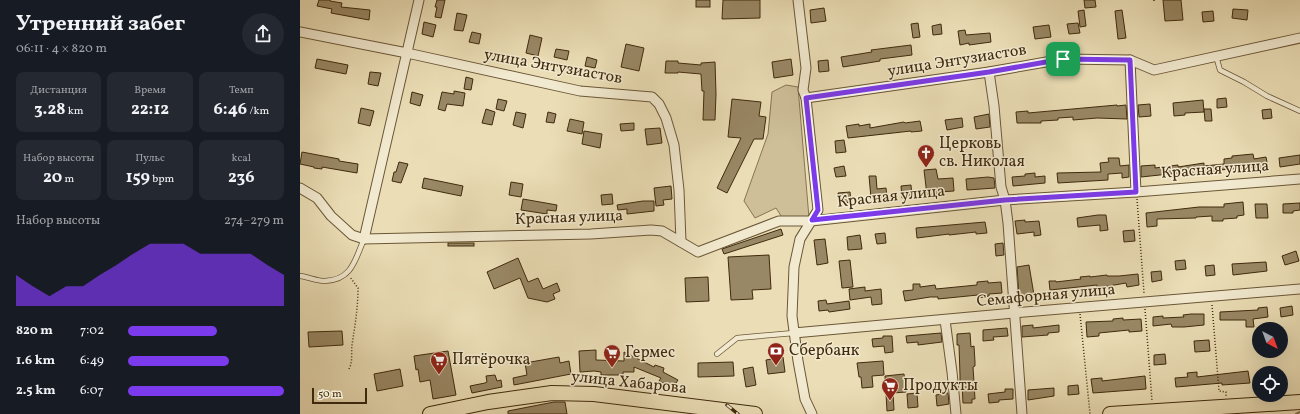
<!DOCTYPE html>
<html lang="ru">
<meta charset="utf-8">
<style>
:root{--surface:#171b24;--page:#242831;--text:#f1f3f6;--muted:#9ea1a6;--accent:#7c3aed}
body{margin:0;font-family:Vollkorn,serif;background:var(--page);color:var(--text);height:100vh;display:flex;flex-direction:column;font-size:15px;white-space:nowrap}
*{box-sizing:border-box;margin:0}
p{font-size:13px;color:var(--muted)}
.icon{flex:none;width:22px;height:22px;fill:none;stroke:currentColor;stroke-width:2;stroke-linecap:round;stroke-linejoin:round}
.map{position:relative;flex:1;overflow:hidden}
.side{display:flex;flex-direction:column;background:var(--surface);width:300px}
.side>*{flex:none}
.needle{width:26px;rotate:139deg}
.controls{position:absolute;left:952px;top:322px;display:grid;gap:8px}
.controls a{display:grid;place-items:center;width:36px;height:36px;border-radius:50%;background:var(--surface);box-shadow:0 4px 16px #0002;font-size:20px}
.scale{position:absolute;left:12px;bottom:10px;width:55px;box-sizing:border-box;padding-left:4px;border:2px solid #402a0d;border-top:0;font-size:11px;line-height:14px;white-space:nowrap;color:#402a0d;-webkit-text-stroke:3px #f2ead0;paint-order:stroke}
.pin{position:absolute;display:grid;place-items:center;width:34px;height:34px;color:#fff;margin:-17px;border-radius:8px;box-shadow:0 2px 6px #0006}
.round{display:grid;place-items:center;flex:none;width:42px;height:42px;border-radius:21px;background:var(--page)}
.overview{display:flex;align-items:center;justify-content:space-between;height:68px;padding:0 16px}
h1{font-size:22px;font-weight:700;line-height:30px}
.stats{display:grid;grid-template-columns:repeat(3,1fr);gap:6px;height:68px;padding:4px 16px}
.stats div{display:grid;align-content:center;border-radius:8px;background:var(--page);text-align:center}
.stats b{font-size:17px;font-weight:700}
.stats small{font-size:11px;font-weight:400}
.stats p{font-size:11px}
.chart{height:112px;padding:8px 16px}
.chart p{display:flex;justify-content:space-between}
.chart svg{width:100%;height:72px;margin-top:4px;fill:var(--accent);opacity:.7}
ul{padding:0 16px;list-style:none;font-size:13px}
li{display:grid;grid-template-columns:64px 48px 1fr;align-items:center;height:30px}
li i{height:10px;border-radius:5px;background:var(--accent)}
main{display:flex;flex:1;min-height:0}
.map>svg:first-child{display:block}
</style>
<main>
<section class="side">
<div class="overview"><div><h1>Утренний забег</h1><p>06:11 · 4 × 820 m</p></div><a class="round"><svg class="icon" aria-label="share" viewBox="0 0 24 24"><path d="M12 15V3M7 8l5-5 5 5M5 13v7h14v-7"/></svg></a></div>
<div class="stats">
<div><p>Дистанция</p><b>3.28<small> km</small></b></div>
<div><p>Время</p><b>22:12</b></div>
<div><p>Темп</p><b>6:46<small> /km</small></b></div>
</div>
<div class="stats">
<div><p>Набор высоты</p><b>20<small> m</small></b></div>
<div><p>Пульс</p><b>159<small> bpm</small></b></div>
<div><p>kcal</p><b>236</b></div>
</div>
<div class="chart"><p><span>Набор высоты</span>274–279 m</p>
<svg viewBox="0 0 160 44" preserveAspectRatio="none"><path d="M0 44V25L10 32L20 38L30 32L40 32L50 25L60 19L70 12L80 6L90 6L100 6L110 12L120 12L130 12L140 12L150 19L160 25V44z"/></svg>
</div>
<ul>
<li><b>820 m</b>7:02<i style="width:57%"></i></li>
<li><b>1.6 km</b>6:49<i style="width:65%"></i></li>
<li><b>2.5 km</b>6:07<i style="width:100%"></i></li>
</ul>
</section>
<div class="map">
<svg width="1000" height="414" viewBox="0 0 1000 414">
<rect width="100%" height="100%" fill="#ebdeb6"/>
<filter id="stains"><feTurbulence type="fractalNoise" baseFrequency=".005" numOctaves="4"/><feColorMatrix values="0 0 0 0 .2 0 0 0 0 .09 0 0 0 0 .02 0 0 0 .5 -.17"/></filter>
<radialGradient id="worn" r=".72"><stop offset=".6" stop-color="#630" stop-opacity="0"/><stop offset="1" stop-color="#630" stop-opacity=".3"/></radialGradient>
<path fill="#cebf99" stroke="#877453" d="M486 85 498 87 509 218 483 219 476 208 455 218 444 201 468 134 472 92Z"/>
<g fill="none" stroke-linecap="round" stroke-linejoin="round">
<path stroke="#847150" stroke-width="2" d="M996 414 1000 412"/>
</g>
<g fill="#998865" stroke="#402a0d">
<path d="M19 0H30V1L42 3 41 7 70 10 69 20 31 13 32 9 17 6Z"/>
<path d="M137 0H145L141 18 135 17 137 7H135Z"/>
<rect x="396" y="0" width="14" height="7"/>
<path d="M423 0H460V18L422 19Z"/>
<path d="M784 0H795L796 7 785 8Z"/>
<path d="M863 0H881L883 20 865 21Z"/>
<path d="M524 8 526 21 511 23 510 10Z"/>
<path d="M933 9 948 10 947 20 932 18Z"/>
<path d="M784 10 786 26 780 27 778 11Z"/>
<path d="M822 10 826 38 818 39 815 11Z"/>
<path d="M913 11 914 21 903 22 902 12Z"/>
<path d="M157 13 167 15 163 31 154 30Z"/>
<path d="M124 22 136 25 133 37 122 34Z"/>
<path d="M618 23 620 37 613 38 611 24Z"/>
<path d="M778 23 780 33 769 34 767 24Z"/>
<path d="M641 24 642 34 633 35 632 26Z"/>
<path d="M749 25 751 37 735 39 733 27Z"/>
<path d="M665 30 666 35 690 33 691 42 669 45V43L660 45 658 31Z"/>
<path d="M172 32 181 34 179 44 169 42Z"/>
<path d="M230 35 242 38 238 56 226 53Z"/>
<path d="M326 44 344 48 339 71 321 67Z"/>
<path d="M611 45 612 55 580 59V61L543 67 541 57 572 52 571 50Z"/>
<path d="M256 49 269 51 267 60 254 57Z"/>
<path d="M287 57 297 60 295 68 285 66Z"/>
<path d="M17 59 48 65 46 74 15 68Z"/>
<path d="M491 59 493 75 474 78 472 62Z"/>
<path d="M528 60 529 71 519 72 518 61Z"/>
<path d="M366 61H378V63L401 65V63L415 62 416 94 415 120H403L404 91H402L401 74 378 72V73H365Z"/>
<path d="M70 72 81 73 78 86 68 84Z"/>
<path d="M166 77 173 79 171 90 164 89Z"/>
<path d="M154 91 165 93 163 106 147 104 145 111 138 109 142 92 154 94Z"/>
<path d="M112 92 123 95 120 106 110 103Z"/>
<path d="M926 98 927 107 917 108V99Z"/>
<path d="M198 99 207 101 204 111 196 109Z"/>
<path d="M432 99 461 102 459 116 466 117 463 139H454L427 193 417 188 441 138 428 137Z"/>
<path d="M903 100 904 112 885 113V115L874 116 873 103Z"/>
<path d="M850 104 851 116 839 117 838 105Z"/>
<path d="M817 105V106L826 105 827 119 797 118 773 120V117L758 118V120L741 121V123H717L716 112 728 111V113Z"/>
<path d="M61 108 74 111 70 126 58 123Z"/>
<path d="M186 109 195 112 192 125 182 123Z"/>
<path d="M904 109H911L912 121H905Z"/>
<path d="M971 109 972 118 963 119 962 110Z"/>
<path d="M216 112 226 114 223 128 213 125Z"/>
<path d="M248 112 256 114 254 123 246 122Z"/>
<path d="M689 114 690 127 676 129 674 117Z"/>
<path d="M662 118 663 127 647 130 645 120Z"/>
<path d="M270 119 284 122 282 134 267 131Z"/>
<path d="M620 121 622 131 611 132V131L548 138 546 126 559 124V126L570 124V128L604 122 605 123Z"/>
<path d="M334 123V130L321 131 320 124Z"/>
<path d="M360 128 362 143 347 145 345 129Z"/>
<path d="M284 131 302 134 300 148 282 144Z"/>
<path d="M544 140 546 152 536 153 535 141Z"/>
<path d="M2 152 39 159V161L58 164 57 173 22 167V169L14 168V167L0 164Z"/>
<path d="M953 154 954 159 966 157 968 167 958 169 957 167 919 170V172L885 175 884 174H869L841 177V166L855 165V168L878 165V167L904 163V166L924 164V159L932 158V156Z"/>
<path d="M1000 155V164L980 167 979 158Z"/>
<path d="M808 158H819L820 166 829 165V177L822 178V173L808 174V180L758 183 757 173 801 172 800 163 809 162Z"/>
<path d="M99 162 108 164 101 183 92 181 94 172H96Z"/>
<path d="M544 166 546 176 536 177 534 168Z"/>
<path d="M636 169 638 179 653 178 654 191 639 192V193L627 195 624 170Z"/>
<path d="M735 173V177L745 176V183L713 186 712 177 725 176V174Z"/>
<path d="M569 176H576L577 189 586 188 587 197 571 198Z"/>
<path d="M688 177 694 178 695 188 667 190 666 179Z"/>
<path d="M124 178 163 186 161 196 122 188Z"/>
<path d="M211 182 223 184 221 197 209 195Z"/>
<path d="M611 185 612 197 602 198 601 186Z"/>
<path d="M371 186 372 199 363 200 364 205 356 206 354 188Z"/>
<path d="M550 192 551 202 539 204 538 193Z"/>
<path d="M312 194 313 204 302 205 301 195Z"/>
<path d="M223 199 257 205 256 211 247 210V214L221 210Z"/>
<path d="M343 201H354V211L327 214V209L318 210 317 205Z"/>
<path d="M943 202 944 215 937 216V218L923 219V221H912V216L896 217V218L857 219V226L847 227 846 213 899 207H924V204Z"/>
<path d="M1000 203V210L993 211V213H983V204Z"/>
<path d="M955 204H967L968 218H956Z"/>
<path d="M798 215H806L808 230 800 231V225L778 227 777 218Z"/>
<path d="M725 220V222L739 221 741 235 734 236V232L717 234 715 221Z"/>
<path d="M685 222 687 233 676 234V232L649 235V234L617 238 616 228Z"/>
<path d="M481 229 483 235 424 254 422 249Z"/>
<path d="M834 230 835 241 824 242 823 231Z"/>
<path d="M585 233 586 243 577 244 575 234Z"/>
<path d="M560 235 562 249 548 250 547 237Z"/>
<path d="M525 239 528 263 517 265 514 240Z"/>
<rect x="148" y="243" width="26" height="3"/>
<path d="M703 243 704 255 696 256 695 244Z"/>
<path d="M996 251 999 261 985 265 982 256Z"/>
<path d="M469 255 471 289 452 290 453 299 431 300 428 257Z"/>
<path d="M218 258 228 282 238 278 243 289 257 283 260 291 253 294 255 299 247 302 228 298 220 278 194 289 187 272Z"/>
<path d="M550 260 553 287 542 288 539 261Z"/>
<path d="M885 260 886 269 876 270 875 261Z"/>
<path d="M966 262 967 271 933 275 932 264Z"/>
<path d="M729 265 734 295 719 297 717 267Z"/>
<path d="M914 265 915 275 906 276 905 266Z"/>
<path d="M861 271 862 280 852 282 851 272Z"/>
<path d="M838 274 839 285 827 287 826 283 797 288V285L750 290 749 281H756V282L781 279 780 277 790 276V277L807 275V276H819Z"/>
<path d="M408 277 409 301 386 302 385 278Z"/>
<path d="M688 281V283L701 282 702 293 689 294V296L678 298V295L638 299V297H630L605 301 603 291 613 290V284H620V287L635 285 636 289 677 285V282Z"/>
<path d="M565 287V291L581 289 582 304 572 305 571 297 550 300 549 289Z"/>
<path d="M526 300 527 304 549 301 550 309 529 312 528 310 519 311 518 301Z"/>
<path d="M992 306 993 315 981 317 980 308Z"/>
<path d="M967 307 968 317 953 319 954 327H946V320H920V312L958 310V308Z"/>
<path d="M891 314H904V325L884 327H872L871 324 853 326V317L863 316V318L884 317 883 315Z"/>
<path d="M823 318V320L841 319 842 331 829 332V330L799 333V336L787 337 786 322 813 321V319Z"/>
<path d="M733 325V328L759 325V332L748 333V335L722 337V326Z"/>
<path d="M707 328 708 336 693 337 694 340 683 341V330Z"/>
<path d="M42 331 43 345 9 347 8 332Z"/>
<path d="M641 333 642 342 618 345V342L607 343 606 336Z"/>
<path d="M670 333 671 347 674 346 675 362V366L673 367 675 399H672V403H663L662 384H660V375L659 345H657V334Z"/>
<path d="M583 336H592L593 352 585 353 584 346 573 347 572 339 583 338Z"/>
<path d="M909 340 910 351 895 352 894 341Z"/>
<path d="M296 350V360L324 361V352L354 367 355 365 364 368 363 372 378 380 376 383H374L371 387 359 381 361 378 334 367V372H323V375H301V372L294 371 280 372 279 351Z"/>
<path d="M148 351 156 395 133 399 130 380 120 382 118 369 116 370 114 356Z"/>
<path d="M865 354 866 364 854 365V355Z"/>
<path d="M259 357 260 363 269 361 271 374 214 385 213 378 227 375 225 363Z"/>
<path d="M483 357 485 372 468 374 466 360Z"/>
<path d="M583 361 584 375 572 376 573 387 562 388 561 377H559L557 363Z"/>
<path d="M433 362 434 376 398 377V363Z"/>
<path d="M453 367 456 385 446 387 443 369Z"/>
<path d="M100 369 103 386 77 391 74 374Z"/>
<path d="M948 371 950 383 922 385V383L876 387 875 378 888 377 887 373 897 372V377Z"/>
<path d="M604 374 606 392 593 393 594 410 587 411 585 376Z"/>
<path d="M195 375 197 381 201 380 202 387 172 393 170 386 185 383 187 382 186 376Z"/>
<path d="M845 376 846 389 793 393 791 379 802 378V381Z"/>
<path d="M778 385 779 394 768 395V386Z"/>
<path d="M754 388V396L728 400V390Z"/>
<path d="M705 389H713V399L699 400V402L689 403 688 394 705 392Z"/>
<path d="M617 393 618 407 608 408 607 394Z"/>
<path d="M648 393 649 404 637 406 636 395Z"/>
<path d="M254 402H265L267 414H208V411Z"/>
</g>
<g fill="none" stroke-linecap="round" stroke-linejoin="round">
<g stroke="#6b5737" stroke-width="6">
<g id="lane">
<path d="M916 56 920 70 944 82 967 96 1000 111"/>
<path d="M0 276C8 277 17 281 25 281 52 280 55 260 64 239"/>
<path d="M417 354 437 338 494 333"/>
</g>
</g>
<g stroke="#6b5737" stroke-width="11">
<g id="street">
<path d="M498 0 506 68 503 90 506 98 518 210 500 239 494 267 492 316 498 361 505 399 512 414"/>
<path d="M0 32 107 53 280 91 352 97 359 104 366 118 374 145 379 190 381 242"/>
<path d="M830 60 836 192"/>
<path d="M689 72 694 106 701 187 705 200 708 223 722 414"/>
<path d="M506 98 689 72 763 59 830 60 854 70 1000 38"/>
<path d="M0 188 17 198 31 216 52 235 64 239 291 234 351 230 362 231 398 252 479 221H511L705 200 836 192 1000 179"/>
<path d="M64 239 119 0"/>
<path d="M645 320 652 372 656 414"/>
<path d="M494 333 714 313 1000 289"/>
</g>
</g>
<g stroke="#402a0d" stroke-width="16">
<g id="primary">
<path d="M130 414 188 402 252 393 294 394 455 414"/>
<path d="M810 414 1000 402"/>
</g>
</g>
<g stroke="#402a0d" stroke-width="1.5" stroke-dasharray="1 2" stroke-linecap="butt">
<path d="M854 0V3"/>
<path d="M837 199 844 293"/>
<path d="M912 305 919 391 926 392V396"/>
<path d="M845 309 852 401"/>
<path d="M780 314 790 414"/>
<path d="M49 369C53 362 51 353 52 345 55 326 58 307 58 288L50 277"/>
</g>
<use href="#lane" stroke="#f2ead0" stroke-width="4.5"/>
<use href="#street" stroke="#f2ead0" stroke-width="9"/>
<use href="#primary" stroke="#ebdeb6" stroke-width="14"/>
<g stroke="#402a0d" stroke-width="3.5">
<path id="rail" d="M427 405 438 414"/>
</g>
<use href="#rail" stroke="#f2ead0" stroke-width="2" stroke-dasharray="6" stroke-linecap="butt"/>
</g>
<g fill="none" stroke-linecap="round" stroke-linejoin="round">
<g stroke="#fff" stroke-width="8">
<path id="route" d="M763 59 830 60 836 192 705 200 512 220 518 210 506 98 689 72Z"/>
</g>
<use href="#route" stroke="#7c3aed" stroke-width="5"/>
</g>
<defs>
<g id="church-pin" transform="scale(0.9)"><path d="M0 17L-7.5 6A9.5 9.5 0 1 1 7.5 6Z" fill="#8f2418" stroke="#f2ead0"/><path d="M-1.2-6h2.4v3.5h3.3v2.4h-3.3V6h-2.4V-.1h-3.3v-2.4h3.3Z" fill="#fff"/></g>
<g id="bank-pin" transform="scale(0.9)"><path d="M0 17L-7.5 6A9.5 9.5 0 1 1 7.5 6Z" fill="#8f2418" stroke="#f2ead0"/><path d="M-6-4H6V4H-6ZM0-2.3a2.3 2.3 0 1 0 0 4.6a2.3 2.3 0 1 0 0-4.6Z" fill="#fff"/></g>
<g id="supermarket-pin" transform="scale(0.9)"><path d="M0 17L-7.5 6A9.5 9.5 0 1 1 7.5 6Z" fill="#8f2418" stroke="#f2ead0"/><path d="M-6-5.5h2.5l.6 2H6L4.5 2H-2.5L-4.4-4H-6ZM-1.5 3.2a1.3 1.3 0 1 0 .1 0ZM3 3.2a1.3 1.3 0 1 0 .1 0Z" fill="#fff"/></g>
</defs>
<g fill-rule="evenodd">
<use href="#church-pin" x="626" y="153"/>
<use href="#bank-pin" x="476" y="351"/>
<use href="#supermarket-pin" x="312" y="353"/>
<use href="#supermarket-pin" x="139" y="360"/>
<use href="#supermarket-pin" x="590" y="386"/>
</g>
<g text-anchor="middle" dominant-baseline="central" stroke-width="3" stroke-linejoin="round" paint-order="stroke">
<g font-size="16" fill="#402a0d" stroke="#f2ead0">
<text transform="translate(657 61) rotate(-9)">улица Энтузиастов</text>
<text transform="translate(253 67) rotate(10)">улица Энтузиастов</text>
<text transform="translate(915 170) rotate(-4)">Красная улица</text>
<text transform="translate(591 197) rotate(-6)">Красная улица</text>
<text transform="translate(269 218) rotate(-2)">Красная улица</text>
<text transform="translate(746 296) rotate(-5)">Семафорная улица</text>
<text transform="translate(329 383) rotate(6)">улица Хабарова</text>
</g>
<g font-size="16" fill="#402a0d" stroke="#f2ead0" text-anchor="start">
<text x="639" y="144">Церковь<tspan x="639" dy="18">св. Николая</tspan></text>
<text x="489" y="351">Сбербанк</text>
<text x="325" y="353">Гермес</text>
<text x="152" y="360">Пятёрочка</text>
<text x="603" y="386">Продукты</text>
</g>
</g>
<rect width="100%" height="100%" filter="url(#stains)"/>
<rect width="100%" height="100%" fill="url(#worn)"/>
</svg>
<div class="controls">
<a><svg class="needle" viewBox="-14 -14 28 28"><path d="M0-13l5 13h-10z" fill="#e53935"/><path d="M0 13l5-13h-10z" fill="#9ea1a6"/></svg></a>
<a><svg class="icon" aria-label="locate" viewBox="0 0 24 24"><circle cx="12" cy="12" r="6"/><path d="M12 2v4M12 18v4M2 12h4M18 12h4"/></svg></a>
</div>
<div class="scale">50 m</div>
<div class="pin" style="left:763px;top:59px;background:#1e9e55"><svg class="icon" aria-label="arrive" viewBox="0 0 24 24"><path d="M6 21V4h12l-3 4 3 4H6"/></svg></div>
</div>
</main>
